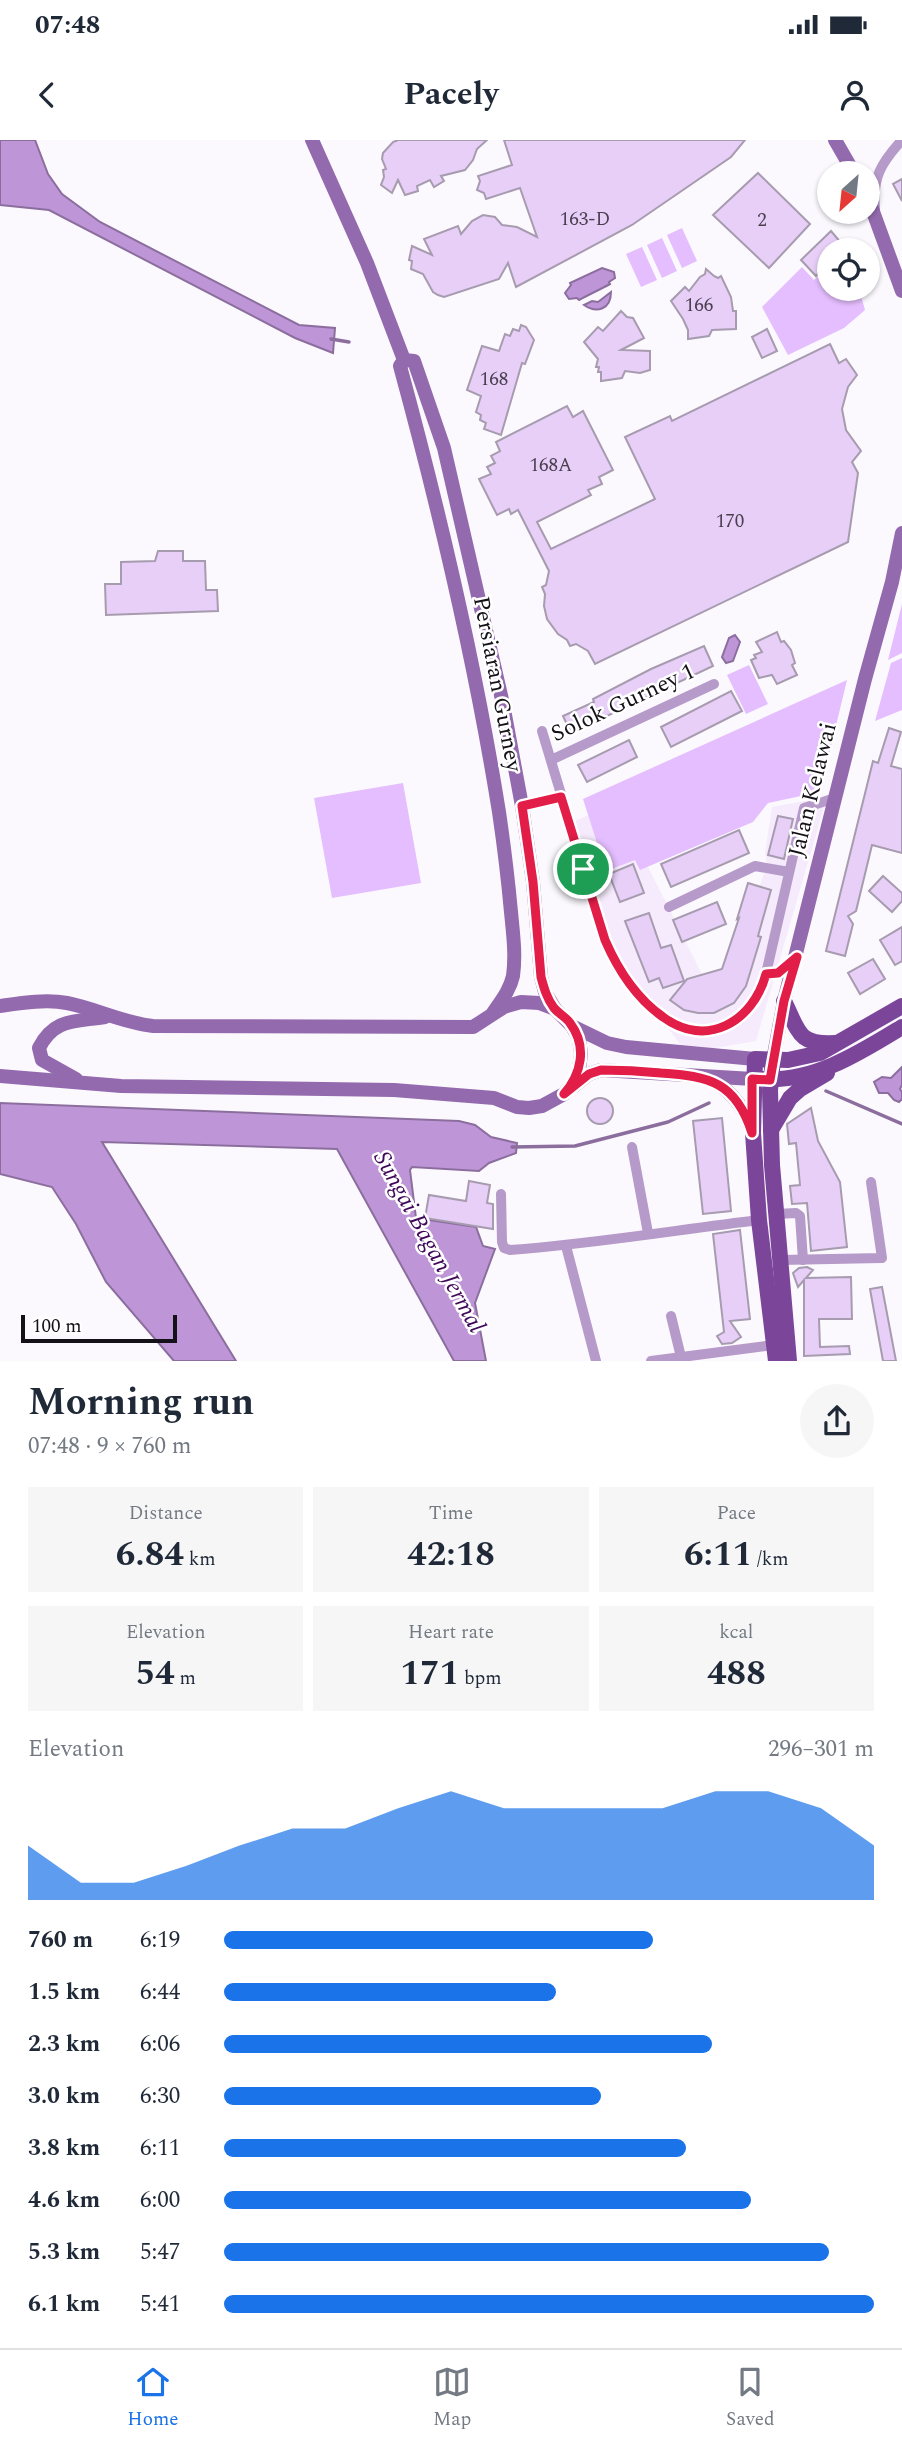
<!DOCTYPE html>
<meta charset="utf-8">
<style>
:root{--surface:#fff;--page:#f6f6f7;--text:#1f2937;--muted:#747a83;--line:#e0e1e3;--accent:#1a73e8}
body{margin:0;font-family:Spectral,serif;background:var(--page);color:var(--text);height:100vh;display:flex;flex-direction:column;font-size:26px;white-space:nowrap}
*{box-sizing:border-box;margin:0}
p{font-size:23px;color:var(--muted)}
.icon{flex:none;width:38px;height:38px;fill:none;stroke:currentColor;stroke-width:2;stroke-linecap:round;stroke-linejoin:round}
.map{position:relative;height:1221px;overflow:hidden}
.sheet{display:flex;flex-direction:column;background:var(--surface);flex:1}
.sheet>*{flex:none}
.needle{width:46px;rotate:207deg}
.controls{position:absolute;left:817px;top:21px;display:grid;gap:14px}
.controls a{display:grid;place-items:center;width:63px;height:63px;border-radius:50%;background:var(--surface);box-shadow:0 2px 5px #0004;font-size:35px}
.scale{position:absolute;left:21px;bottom:18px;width:156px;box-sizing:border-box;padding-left:7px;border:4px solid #151118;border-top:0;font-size:19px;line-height:24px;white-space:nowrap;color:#151118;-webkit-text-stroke:5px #fff;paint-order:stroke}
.pin{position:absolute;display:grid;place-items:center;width:60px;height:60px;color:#fff;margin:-30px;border:4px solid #fff;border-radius:50%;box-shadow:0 2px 7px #0007}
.round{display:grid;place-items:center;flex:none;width:74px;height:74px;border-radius:37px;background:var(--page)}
.overview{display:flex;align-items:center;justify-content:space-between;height:119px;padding:0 28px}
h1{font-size:38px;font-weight:700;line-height:52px}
.figures{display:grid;grid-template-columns:repeat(3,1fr);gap:10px;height:119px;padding:7px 28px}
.figures div{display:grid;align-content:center;border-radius:0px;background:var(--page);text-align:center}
.figures b{font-size:35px;font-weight:700}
.figures small{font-size:19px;font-weight:400}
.figures p{font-size:19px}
.chart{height:196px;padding:14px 28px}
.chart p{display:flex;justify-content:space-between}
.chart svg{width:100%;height:126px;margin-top:7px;fill:var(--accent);opacity:.7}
ul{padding:0 28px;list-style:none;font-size:23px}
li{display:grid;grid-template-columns:112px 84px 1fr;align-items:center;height:52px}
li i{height:18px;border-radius:9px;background:var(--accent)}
.status{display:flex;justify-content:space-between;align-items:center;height:49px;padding:0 35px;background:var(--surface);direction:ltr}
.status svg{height:19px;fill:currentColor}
header{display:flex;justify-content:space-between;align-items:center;height:91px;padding:0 28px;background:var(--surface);font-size:32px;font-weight:700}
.menu{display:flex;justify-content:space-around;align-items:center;height:98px;border-top:2px solid var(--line);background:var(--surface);font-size:19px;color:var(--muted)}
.menu a{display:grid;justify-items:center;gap:4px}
.menu .selected{color:var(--accent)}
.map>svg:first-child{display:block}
</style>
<div class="status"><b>07:48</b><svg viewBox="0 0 49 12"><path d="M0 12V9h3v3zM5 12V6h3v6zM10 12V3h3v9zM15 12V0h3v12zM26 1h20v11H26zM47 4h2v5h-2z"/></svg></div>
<header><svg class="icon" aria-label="back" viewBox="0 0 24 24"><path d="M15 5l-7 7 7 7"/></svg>Pacely<svg class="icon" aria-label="person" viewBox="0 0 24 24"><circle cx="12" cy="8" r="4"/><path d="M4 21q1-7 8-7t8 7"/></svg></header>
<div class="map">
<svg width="902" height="1221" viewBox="0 0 902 1221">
<rect width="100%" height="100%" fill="#fcf9fe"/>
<path fill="#f5ebfc" d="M827 657 756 901 687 913 621 827 568 684 616 663 703 836 730 835 767 724 765 713 772 667Z"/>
<g fill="#e4befe">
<path d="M682 88 697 121 682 128 667 95Z"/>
<path d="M662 98 677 131 662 138 647 105Z"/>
<path d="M642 107 657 140 641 147 626 114Z"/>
<path d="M829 126 830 149H859L865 170 844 188 788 215 762 167 802 127 814 140Z"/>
<path d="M902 464V513L888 520Z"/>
<path d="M902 518V570L875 581 891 523Z"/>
<path d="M749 525 768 564 746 574 727 535Z"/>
<path d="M847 540 820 652 768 663 753 682 640 730 635 720 606 731 583 659Z"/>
<path d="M403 643 421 743 332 758 314 658Z"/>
</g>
<g fill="#be96d8" stroke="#8b6e9e" stroke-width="2">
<path d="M0 0H35L48 34 62 54 100 82 299 185 335 188 333 213 295 198 49 70 0 65Z"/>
<path d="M602 128 614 132 615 138 609 142 610 144C599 150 590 154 579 160L577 158 569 159 565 153 571 145 570 143Z"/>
<path d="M611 152C611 169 597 174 584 165L592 161 598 162Z"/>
<path d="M735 495 740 502 733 521 726 523 722 517 729 498Z"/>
<path d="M902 927V945L900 949 902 952V959L899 962 894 960 888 953H879L874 942 882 937 891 938Z"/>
<path d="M0 963 459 981 475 985 491 997 517 1003 516 1013 489 1023 479 1031 412 1027 410 1030 416 1078 476 1087 483 1106 495 1109 475 1163 486 1221H454L337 1009 102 1002 236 1221H174L106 1142 76 1084 52 1047 0 1034Z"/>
</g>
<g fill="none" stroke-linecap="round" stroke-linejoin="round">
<g stroke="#8b6e9e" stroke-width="3.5">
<path d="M331 199 349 202"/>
<path d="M826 951 902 984"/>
<path d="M512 1007 575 1006 668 982 709 963"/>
</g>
</g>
<g fill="#e7cff8" stroke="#a79baf" stroke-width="2">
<path d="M398 0H487L477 9 473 20 465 30 441 36 444 41 434 47 430 40 417 46 418 51 405 55 398 40 392 53 381 45 384 37 383 30 386 29 382 19 383 13 393 2Z"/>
<path d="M504 0H745L731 17 632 85 516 147 508 123 499 139 444 157 438 155 433 152 423 134 411 129 412 121 409 120 412 106 432 115 424 99 458 86 461 94 472 81 483 75 495 77 502 85 517 87 537 97 520 48 486 59 484 53 477 50 480 41 478 36 512 25Z"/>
<path d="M758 33 810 84 769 128 713 75Z"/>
<path d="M902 39V61L893 44Z"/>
<path d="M831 91 847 110H830V123L816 136 801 120Z"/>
<path d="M706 129 714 136 718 138 721 136 731 157 733 171H736V189L712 190 709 196 688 199V190L683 179 671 161 685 147 689 151 700 137 705 134Z"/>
<path d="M621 171 627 177 633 178 644 198 621 210 650 211V230L640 233 625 231 622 238 601 241V232H598L599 227H596L598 219 584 202 598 187 603 191Z"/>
<path d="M521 185 526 187 534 200 525 224 522 223 501 295 484 289 486 283 480 280 481 275 476 272 481 256 467 250 482 206 499 211 505 194 510 196 513 189 519 191Z"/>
<path d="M767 189 777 211 762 218 752 197Z"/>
<path d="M830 204 839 223 846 219 857 235 848 247 842 269 846 290 861 311 852 322 858 333 848 402 595 524 588 511 576 504 570 506 567 500 558 494 547 479 544 466 545 454 542 447 546 445 549 431 518 370 511 374 509 369 497 375 479 339 491 334 487 327 495 323 491 316 500 311 496 302 567 266 573 277 583 271 613 330 599 337 602 344 588 350 591 355 537 382 551 409 655 359 625 297 670 276 672 281Z"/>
<path d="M158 411H183V421H205L206 450H217L218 471 106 475 105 444H121V422L155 421Z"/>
<path d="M777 492 781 502 784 501 791 510 795 523 792 525 797 535 777 544 772 535 759 538 751 520 756 518 754 515 762 512 756 502Z"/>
<path d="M704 506 713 526 571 593 563 576 594 562 593 559 651 529Z"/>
<path d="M731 551 742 571 671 607 661 587Z"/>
<path d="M889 588 901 592 891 626 902 629V713L872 705 856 771 848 776 853 784 845 816 826 811 873 621 878 623Z"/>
<path d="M629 600 637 617 587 642 578 625Z"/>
<path d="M778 676 793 679 784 719 768 715Z"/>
<path d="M739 690 749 713 671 747 661 724Z"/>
<path d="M633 724 644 753 620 762 609 734Z"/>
<path d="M883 736 902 753V761L892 772 869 751Z"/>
<path d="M748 743 771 750 758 796 761 797 746 846 734 863 714 873H698L684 870 670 860 687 839 722 829 739 778 737 779Z"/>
<path d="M717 762 726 784 682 802 673 780Z"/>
<path d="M649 773 661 808 671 805 684 841 663 848 659 838 649 842 625 781Z"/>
<path d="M902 787V821L895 825 880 800Z"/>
<path d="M873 819 885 839 860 854 848 833Z"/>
<circle cx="600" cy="971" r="13"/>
<path d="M811 968 818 1001 840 1042 847 1107 811 1111 807 1063 792 1064 790 1046 800 1045 796 1003 789 1004 787 984Z"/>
<path d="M722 978 731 1071 703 1074 693 981Z"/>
<path d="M469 1041 490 1045 487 1063 493 1064V1089L425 1078 429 1055 466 1061Z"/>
<path d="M740 1090 750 1179 730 1181 741 1197 732 1203 722 1204 717 1196 724 1192 713 1094Z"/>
<path d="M807 1127 813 1130 806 1138 851 1137 852 1179H819L820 1207 849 1206 850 1214 804 1216V1140L798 1147 793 1133 799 1128Z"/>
<path d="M882 1147 896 1221H883L870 1149Z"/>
</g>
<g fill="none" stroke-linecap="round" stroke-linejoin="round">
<g stroke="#b69ac9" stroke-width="10">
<path d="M875 69C872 38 881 23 902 0"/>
<path d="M542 591 605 800C610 812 614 825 622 835 635 854 659 881 682 888 693 891 704 890 715 889 742 886 757 862 765 838L804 668 835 658"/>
<path d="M551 620 714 544"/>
<path d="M522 666 560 657"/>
<path d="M669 767 755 726 789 732"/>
<path d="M766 834 778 833 793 821"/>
<path d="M632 1007 648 1093"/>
<path d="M501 1054 502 1102 504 1108 510 1110C593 1104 676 1090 759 1080"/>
<path d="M777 1074 796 1073 800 1076 803 1120"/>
<path d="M566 1106 596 1221"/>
<path d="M780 1120 882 1118 871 1042"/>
<path d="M671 1176 681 1217"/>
<path d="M651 1221 774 1205"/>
</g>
<g stroke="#936aae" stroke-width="14">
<path d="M312 0 367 123 404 220 400 226C440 373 475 522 499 672 504 706 508 739 511 772 513 793 516 815 513 836 510 850 501 861 493 873"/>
<path d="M835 0 854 33"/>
<path d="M868 58 902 151"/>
<path d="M404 220 414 221 444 308 503 564 522 666 533 742 541 837 545 852 555 869"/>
<path d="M0 866C21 863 46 859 67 863 97 869 123 883 153 886L473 887 504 867 521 862 539 863 555 869 572 886 579 899 581 914 579 929 573 943 564 954 542 966 529 968 517 967 494 958 394 950 121 946 0 936"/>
<path d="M572 886 607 903 626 907 755 919"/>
<path d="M773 920 784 861 865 539 892 442 902 393"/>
<path d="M705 938C730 947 744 967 752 991"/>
<path d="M76 939 42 920 39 908C54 878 75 882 105 877"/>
<path d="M574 946 589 934 601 930 753 939"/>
</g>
<g stroke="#7b469a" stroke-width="16">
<path d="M784 861C799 891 797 905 835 903"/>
<path d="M773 920 770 950 772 1025 789 1221"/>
<path d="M762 939C813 943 861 912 902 887"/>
<path d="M771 990 790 958 800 949 827 933"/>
<path d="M776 1221 759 1080 753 993 755 919 788 920 820 913 902 866"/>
</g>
</g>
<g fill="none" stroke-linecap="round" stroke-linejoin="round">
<g stroke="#fff" stroke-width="14">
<path id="route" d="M561 657 605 800C618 830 636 858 663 877 706 909 753 882 766 834L778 833 797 817 784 861 770 940 752 939V993C736 942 709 936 661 933 641 931 621 930 601 930L589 934 564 954C581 934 588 907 570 883 566 877 559 874 554 868 547 859 544 848 541 837L533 742 522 666Z"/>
</g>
<use href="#route" stroke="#e11d48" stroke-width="9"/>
</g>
<g text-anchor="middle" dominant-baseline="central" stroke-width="5" stroke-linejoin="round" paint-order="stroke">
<g font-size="19" fill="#4a4050">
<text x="585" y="79">163-D</text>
<text x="762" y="80">2</text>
<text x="699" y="165">166</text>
<text x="494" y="239">168</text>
<text x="551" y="325">168A</text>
<text x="730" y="381">170</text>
</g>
<g font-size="23" fill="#151118" stroke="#fff">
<text transform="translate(497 544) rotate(79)">Persiaran Gurney</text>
<text transform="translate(623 563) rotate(-25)">Solok Gurney 1</text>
<text transform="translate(813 650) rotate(-76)">Jalan Kelawai</text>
</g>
<g font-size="24" font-style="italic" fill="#40085a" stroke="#fff">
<text transform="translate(429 1102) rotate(61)">Sungai Bagan Jermal</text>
</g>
</g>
</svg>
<div class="controls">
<a><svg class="needle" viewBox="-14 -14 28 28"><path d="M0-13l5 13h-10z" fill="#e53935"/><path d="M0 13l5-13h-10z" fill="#747a83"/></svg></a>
<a><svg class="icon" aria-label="locate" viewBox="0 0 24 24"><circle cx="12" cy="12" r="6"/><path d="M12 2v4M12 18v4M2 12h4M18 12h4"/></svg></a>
</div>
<div class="scale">100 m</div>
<div class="pin" style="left:583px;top:729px;background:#1e9e55"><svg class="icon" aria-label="arrive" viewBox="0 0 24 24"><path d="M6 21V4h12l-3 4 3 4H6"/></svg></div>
</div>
<section class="sheet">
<div class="overview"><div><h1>Morning run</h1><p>07:48 · 9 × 760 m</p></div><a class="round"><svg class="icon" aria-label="share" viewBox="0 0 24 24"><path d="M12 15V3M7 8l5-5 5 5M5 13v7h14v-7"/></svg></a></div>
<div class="figures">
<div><p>Distance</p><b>6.84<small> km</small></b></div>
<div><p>Time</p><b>42:18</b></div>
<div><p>Pace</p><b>6:11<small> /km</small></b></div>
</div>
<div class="figures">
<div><p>Elevation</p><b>54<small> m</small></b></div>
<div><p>Heart rate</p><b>171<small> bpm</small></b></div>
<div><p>kcal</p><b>488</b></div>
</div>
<div class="chart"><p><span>Elevation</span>296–301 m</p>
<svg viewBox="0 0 160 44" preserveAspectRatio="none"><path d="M0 44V25L10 38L20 38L30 32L40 25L50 19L60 19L70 12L80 6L90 12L100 12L110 12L120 12L130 6L140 6L150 12L160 25V44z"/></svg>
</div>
<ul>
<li><b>760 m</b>6:19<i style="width:66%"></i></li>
<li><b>1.5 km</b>6:44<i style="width:51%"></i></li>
<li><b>2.3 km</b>6:06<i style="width:75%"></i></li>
<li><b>3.0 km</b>6:30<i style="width:58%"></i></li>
<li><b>3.8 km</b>6:11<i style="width:71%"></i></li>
<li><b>4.6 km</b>6:00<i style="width:81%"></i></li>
<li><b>5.3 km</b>5:47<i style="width:93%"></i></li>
<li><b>6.1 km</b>5:41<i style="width:100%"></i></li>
</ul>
</section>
<nav class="menu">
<a class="selected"><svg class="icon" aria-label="home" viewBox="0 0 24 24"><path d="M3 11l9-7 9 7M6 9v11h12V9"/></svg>Home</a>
<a><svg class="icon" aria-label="map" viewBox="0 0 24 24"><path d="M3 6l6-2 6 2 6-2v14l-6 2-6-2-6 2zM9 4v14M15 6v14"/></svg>Map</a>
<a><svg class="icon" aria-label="saved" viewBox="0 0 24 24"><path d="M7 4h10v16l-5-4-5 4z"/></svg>Saved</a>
</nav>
